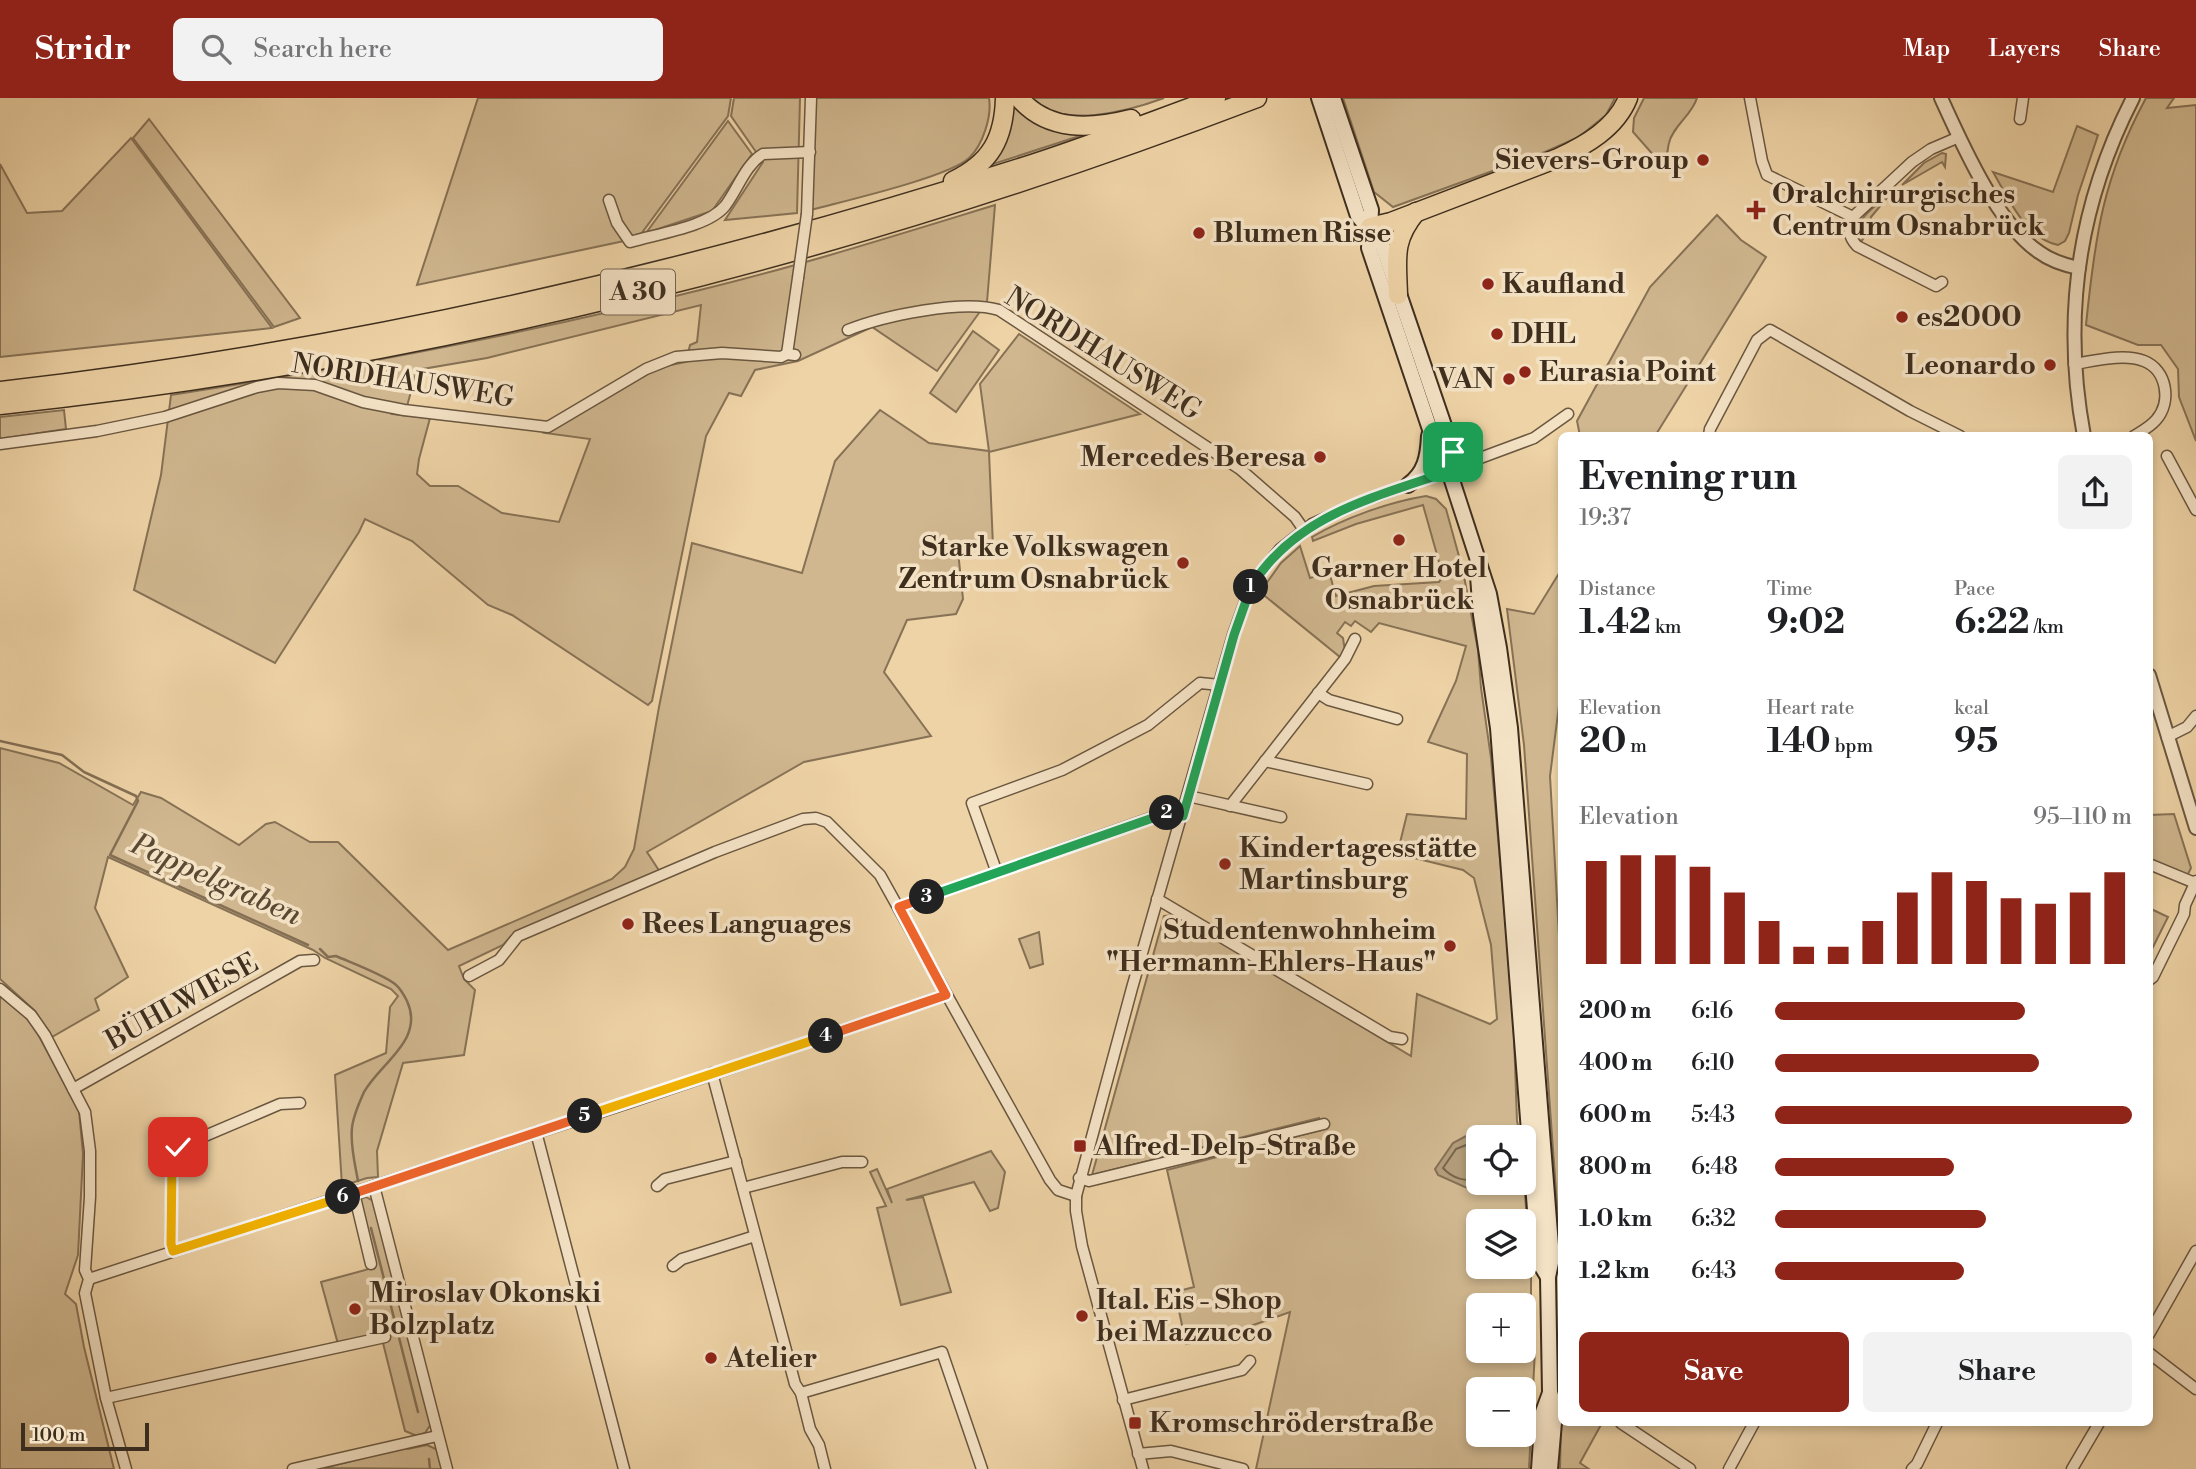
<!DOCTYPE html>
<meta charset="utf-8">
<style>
:root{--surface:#fff;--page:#f2f2f2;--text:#202124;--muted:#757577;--accent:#8f2418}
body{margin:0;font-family:"Libre Bodoni",serif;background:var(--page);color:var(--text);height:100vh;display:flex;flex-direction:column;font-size:26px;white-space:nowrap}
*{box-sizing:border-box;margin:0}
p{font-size:23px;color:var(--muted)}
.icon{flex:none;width:38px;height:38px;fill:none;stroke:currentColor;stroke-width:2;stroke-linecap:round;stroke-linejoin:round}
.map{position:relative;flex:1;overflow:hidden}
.drawer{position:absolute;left:1558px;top:334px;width:595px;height:994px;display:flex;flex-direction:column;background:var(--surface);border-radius:10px;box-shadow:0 4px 10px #0003}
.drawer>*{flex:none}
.tools{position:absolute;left:1466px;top:1027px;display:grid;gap:14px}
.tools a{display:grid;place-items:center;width:70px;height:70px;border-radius:10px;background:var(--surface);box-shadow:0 4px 10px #0003;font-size:35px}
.scale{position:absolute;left:21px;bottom:18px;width:128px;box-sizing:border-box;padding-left:7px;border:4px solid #3e2e1e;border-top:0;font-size:19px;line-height:24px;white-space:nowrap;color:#3e2e1e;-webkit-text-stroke:5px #f4e2c5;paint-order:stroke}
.pin{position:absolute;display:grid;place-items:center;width:60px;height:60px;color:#fff;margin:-30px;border-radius:14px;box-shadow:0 4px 10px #0006}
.km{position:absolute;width:35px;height:35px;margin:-18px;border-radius:50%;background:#222;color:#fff;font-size:19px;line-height:35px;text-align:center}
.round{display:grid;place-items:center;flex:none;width:74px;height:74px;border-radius:10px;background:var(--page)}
.overview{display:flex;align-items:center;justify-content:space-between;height:119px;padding:0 21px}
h1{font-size:38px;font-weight:700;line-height:52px}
.stats{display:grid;grid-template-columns:repeat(3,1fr);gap:10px;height:119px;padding:7px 21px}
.stats div{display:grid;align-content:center}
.stats b{font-size:35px;font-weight:700}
.stats small{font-size:19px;font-weight:400}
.stats p{font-size:19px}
.chart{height:196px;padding:14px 21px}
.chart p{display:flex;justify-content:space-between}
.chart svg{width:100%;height:126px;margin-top:7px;stroke:var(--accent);stroke-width:6}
.cta{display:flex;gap:14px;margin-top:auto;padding:14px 21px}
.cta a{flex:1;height:80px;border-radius:10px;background:var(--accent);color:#fff;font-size:28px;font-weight:700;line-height:80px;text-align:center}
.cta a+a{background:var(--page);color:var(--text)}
ul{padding:0 21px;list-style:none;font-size:23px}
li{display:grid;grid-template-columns:112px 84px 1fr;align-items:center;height:52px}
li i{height:18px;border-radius:9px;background:var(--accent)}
header{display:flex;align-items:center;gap:42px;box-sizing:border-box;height:98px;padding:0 35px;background:var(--accent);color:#fff}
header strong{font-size:33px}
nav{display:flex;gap:38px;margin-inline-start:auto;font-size:24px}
.search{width:490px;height:63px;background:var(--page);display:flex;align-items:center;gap:18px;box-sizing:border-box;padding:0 24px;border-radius:10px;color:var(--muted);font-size:26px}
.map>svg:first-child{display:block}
</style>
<header>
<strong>Stridr</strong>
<div class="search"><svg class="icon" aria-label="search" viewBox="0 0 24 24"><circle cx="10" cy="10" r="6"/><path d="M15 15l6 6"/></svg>Search here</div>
<nav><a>Map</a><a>Layers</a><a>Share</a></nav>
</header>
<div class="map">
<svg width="2196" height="1371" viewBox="0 0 2196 1371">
<rect width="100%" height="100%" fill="#eed3a6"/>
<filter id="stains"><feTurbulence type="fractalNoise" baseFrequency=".00286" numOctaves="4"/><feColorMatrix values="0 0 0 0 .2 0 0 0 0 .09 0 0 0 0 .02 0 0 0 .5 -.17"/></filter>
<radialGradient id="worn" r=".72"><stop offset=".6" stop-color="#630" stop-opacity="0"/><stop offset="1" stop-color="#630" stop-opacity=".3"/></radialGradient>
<g fill="#d0b78f" stroke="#877256" stroke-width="2" fill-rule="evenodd">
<path d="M478 0H731L728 18 638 140 417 187Z"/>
<path d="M734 0H800L797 115 725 122 763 64 731 18Z"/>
<path d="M814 0H989C992 18 983 47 969 60 949 79 844 103 811 112Z"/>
<path d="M1009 0 1098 32 984 69Z"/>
<path d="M1031 0H1164C1129 13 1060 32 1031 0Z"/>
<path d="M1343 0H1615L1606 17 1579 39 1545 54 1393 109 1374 94Z"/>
<path d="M1644 0H1697C1692 17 1673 28 1669 45 1667 52 1669 55 1664 61L1656 60 1633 34 1634 20Z"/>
<path d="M2146 0H2174L2167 10 2196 7V343L2179 299 2178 271 2161 247H2138L2086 227C2095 138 2103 79 2146 0Z"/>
<path d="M149 21 300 220 274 229 133 40Z"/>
<path d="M728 23 752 56 712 113 646 135Z"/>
<path d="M2077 28 2098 37 2078 97 2069 135 2065 143 2058 147C2025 140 2009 101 1993 74L2053 94Z"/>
<path d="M131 40 272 230 0 259V66L27 115 62 113Z"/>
<path d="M1942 55 1946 56 1945 69 1942 64 1902 87 1924 65Z"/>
<path d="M1891 95 1871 119 1870 130 1861 144 1856 137C1858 118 1877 107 1891 95Z"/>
<path d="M995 107 987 204 937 273 872 229 798 263 755 272 741 298 729 295 706 338 652 603 648 607 512 517 488 507 412 443 365 421 359 434 275 565 134 492 161 377 171 297C349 269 526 236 700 192 799 168 897 137 995 107ZM701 207 697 244 690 247 686 264 656 270 545 335 590 341 559 424 502 415 458 388H430L417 376 419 361 430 320 393 316 407 308 417 272 487 260Z"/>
<path d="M1717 117 1741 142 1766 159 1655 338H1580L1577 323 1650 189Z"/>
<path d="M973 233 999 252 956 314 930 295Z"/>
<path d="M1019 236 1140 316 989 354 993 448 958 453 963 501 956 516 907 522 884 574 931 638 804 664 647 754 660 774 512 837 503 847 459 868 464 881 475 892 464 957 403 965 377 1053 378 1079 367 1080 342 1088 335 977 386 955 390 909 398 898 391 891 325 860 313 852 108 759 95 810 128 879 95 901 99 912 52 939 35 913 0 881V650L59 665 133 707 141 694 161 700 239 747 266 726 275 724 310 744H338L448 852 612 781 625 769 634 751 659 609 692 445 802 475 835 363 880 312 929 345 989 353 980 286Z"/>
<path d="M64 312 66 331 0 341V319Z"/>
<path d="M1426 398 1436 401 1446 411 1463 473 1478 552 1481 590 1491 660 1513 910 1517 1023 1521 1039 1479 1040V1085L1524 1083 1531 1175V1228L1535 1251 1529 1371H1256L1290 1214 1217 1240 1186 1246 1175 1194 1194 1189 1167 1072 1321 1032 1319 1020 1092 1077 1164 818 1176 817 1411 958 1417 896 1490 926 1497 921 1491 847 1474 780 1463 772 1410 759V755L1398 753 1407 716 1466 721 1467 656 1428 644 1456 583 1466 548 1379 525 1371 534 1355 523 1351 528 1345 524 1337 535 1343 540 1345 553 1340 559 1260 494 1281 465 1300 448 1310 480 1329 474 1336 498 1374 488 1439 484 1443 478 1423 407 1356 426 1313 443 1312 439C1344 420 1389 404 1426 398ZM1479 1124H1524V1169H1479ZM1479 1208H1524V1253H1479ZM1479 1292H1524V1337H1479Z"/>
<path d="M1561 472V592L1550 678 1561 873V1163L1524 647 1507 511 1534 516Z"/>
<path d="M2174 716 2191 770 2187 778 2149 762V717Z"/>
<path d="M2149 810 2168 819 2149 857Z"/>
<path d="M1039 834 1043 866 1030 870 1019 841Z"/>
<path d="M0 896 32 925 79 1013 83 1056 78 1157 65 1196 76 1206 84 1249 114 1371H0Z"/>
<path d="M991 1053 1005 1074 998 1110 990 1113 974 1084 906 1102 923 1099 951 1194 901 1207 877 1110 886 1108 870 1074 877 1071 892 1105 887 1091Z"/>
<path d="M366 1099 375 1104 431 1326 425 1335 417 1338 405 1333 381 1237 338 1246 321 1184 369 1171 373 1165 357 1102Z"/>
<path d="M1561 1325H1602L1580 1365 1589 1371H1560Z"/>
<path d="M427 1347 438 1352 443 1371 324 1370 406 1349 408 1351Z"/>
</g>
<path fill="#b29b78" stroke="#846f54" stroke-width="2" d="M1479 1031 1486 1039 1479 1040V1085H1483L1467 1090 1438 1077 1435 1071 1453 1045Z"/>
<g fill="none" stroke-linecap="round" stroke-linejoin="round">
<path stroke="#78644b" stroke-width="2" d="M1479 1042 1456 1051 1443 1070C1452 1080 1466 1085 1479 1080"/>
<g stroke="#846f54" stroke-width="2.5">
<path d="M0 643 62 657 84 674 136 698 138 703 110 757 308 847"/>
<path d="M320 851 328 859 336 858C352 865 382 876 395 886 400 890 404 897 407 903 425 942 380 965 364 994 359 1005 353 1018 352 1030 350 1047 355 1066 358 1083"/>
<path d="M371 1130 418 1314"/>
<path d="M429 1361 430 1371"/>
</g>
<g stroke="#6a5740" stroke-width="13">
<g id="minor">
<path d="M1750 0 1762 63 1767 77 1853 119 1912 64 1931 51 1959 39"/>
<path d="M2020 21 2023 0"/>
<path d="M609 102 617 125 630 144C656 136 708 129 725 108 738 91 745 67 763 56L810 54"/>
<path d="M807 116 811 0"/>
<path d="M1853 119C1848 131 1848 138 1857 148L1936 188 1942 184"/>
<path d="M848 232C883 218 963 201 999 212L1240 371 1295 419 1304 432"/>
<path d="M787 256 798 180"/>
<path d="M2074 266C2094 263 2124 255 2144 263 2167 272 2172 304 2156 322 2150 329 2142 333 2134 338"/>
<path d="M1709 338 1710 331 1757 242 1770 232 1910 313 1960 338"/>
<path d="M0 346 97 333 165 319 257 289 278 285 315 287 363 304 404 312 548 329 646 271 676 259 722 255 781 259 787 256 795 257"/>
<path d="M2167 358 2196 412"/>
<path d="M1318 595 1329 602 1397 621"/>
<path d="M2167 639 2187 629 2196 618"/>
<path d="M1265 663 1367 686"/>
<path d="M1188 698 1281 719"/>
<path d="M1230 708 1345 561 1355 541"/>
<path d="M2149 766 2195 785"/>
<path d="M997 775 972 705 1062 672 1148 627 1200 585 1220 587"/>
<path d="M1157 801 1390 939 1402 941"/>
<path d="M899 809 1168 714 1183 717"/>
<path d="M469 878 499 862 518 838 715 754 803 721 816 720 827 724 880 777 1050 1082 1058 1092 1076 1098"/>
<path d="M2149 882 2153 879 2184 816 2185 807 2196 783"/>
<path d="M0 891 31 917 45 937 85 1014 90 1053V1099L85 1172 89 1181 85 1195 106 1300 126 1371"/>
<path d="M712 975 795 1286 801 1295 810 1331 819 1347 825 1371"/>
<path d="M73 991 300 863 314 862"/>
<path d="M536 1034 624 1371"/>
<path d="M1079 1080 1089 1083 1324 1026"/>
<path d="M374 1088 447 1371"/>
<path d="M657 1088 665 1081 736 1063"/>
<path d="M743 1090 842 1064H862"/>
<path d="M354 1095 371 1166"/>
<path d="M173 1153 171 1146 172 1061 174 1053 179 1049 280 1006 300 1005"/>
<path d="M673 1168 682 1161 755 1138"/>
<path d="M89 1181 625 1006 946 897"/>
<path d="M2149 1236 2196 1153"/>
<path d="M2149 1255 2196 1291"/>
<path d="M801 1295 942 1254 982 1371"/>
<path d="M106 1300 385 1239"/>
<path d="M1123 1302 1242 1272 1250 1263"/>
<path d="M1621 1325 1690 1371"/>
<path d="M1138 1356 1171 1353 1243 1371"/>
<path d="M293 1371 437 1338"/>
<path d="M1143 1371 1082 1148 1076 1113V1098L1132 890 1233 537 1249 493 1258 478 1280 451 1312 426 1359 405 1534 340 1568 316"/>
<path d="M1729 1371 1754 1325"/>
<path d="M1912 1371 1917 1366 1937 1325"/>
<path d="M2072 1371 2099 1325"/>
</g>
</g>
<g stroke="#6a5740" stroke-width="16">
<g id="tertiary">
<path d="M1941 0C1962 46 1997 126 2039 154 2051 163 2064 167 2079 170"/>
<path d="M2084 338C2062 220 2078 107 2133 0"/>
<path d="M2149 577 2196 730"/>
</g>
</g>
<g stroke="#3e2e1e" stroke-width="18">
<g id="secondary">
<path d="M1319 0 1358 118 1382 146 1453 354 1449 373"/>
<path d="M1333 0 1371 112 1369 150 1440 361 1449 373 1489 496 1499 550 1510 630 1552 1160 1548 1179 1550 1294 1555 1313 1550 1371"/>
<path d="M1408 387C1425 375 1428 359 1429 338"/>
<path d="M1478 478 1481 517 1498 630 1539 1164 1548 1179"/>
<path d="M1539 1371 1543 1314 1550 1295"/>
</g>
</g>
<g stroke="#3e2e1e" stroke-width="21">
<g id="motorway">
<path d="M1019 0C1048 34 1091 31 1131 21"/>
<path d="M953 83C991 65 1004 40 1005 0"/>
<path d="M1370 129 1391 124 1558 60C1586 47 1616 30 1628 0"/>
<path d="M1398 197C1397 161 1392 143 1416 114"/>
<path d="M0 293C351 253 695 174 1032 66 1094 46 1155 22 1216 0"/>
<path d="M0 307C429 262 854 154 1257 0"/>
</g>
</g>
<use href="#minor" stroke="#f4e2c5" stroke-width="10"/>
<use href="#tertiary" stroke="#f4e2c5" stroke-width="12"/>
<use href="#secondary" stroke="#f4e2c5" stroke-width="14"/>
<use href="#motorway" stroke="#eed3a6" stroke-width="18"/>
<g stroke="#6a5740" stroke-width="13" stroke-linecap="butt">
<path id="minor-bridge" d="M798 180 807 116"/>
</g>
<use href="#minor-bridge" stroke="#f4e2c5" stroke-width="10"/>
</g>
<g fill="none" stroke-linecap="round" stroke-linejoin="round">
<g stroke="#fff" stroke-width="14">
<path id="split-1" d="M1251 489C1295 417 1375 399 1450 373L1453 354"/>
</g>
<g stroke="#fff" stroke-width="14">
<path id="split-2" d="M1167 715 1183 718 1234 537 1251 489"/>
</g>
<g stroke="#fff" stroke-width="14">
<path id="split-3" d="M927 799 1167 715"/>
</g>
<g stroke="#fff" stroke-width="14">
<path id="split-4" d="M826 938 946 897 899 809 927 799"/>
</g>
<g stroke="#fff" stroke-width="14">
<path id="split-5" d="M585 1018 826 938"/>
</g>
<g stroke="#fff" stroke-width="14">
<path id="split-6" d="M343 1099 585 1018"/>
</g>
<g stroke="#fff" stroke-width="14">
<path id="split-7" d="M178 1049 174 1053 172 1061 171 1146 173 1153 343 1099"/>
</g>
<use href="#split-1" stroke="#22a559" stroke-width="9"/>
<use href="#split-2" stroke="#22a559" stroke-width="9"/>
<use href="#split-3" stroke="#22a559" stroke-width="9"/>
<use href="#split-4" stroke="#f0652b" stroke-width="9"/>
<use href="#split-5" stroke="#f5b400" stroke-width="9"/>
<use href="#split-6" stroke="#f0652b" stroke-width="9"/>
<use href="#split-7" stroke="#f5b400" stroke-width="9"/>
</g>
<g fill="#8f2418" stroke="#f4e2c5" stroke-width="2.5">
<circle cx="1703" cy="62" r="7"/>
<path d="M1752.5 101.5h7v7h7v7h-7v7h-7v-7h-7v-7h7z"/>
<circle cx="1199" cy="135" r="7"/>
<circle cx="1488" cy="186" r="7"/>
<circle cx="1902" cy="219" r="7"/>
<circle cx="1497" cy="236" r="7"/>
<circle cx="2050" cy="267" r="7"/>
<circle cx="1525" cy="274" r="7"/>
<circle cx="1509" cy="281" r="7"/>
<circle cx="1320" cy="359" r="7"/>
<circle cx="1399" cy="442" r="7"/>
<circle cx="1183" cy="465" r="7"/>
<circle cx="1225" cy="766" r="7"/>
<circle cx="628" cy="826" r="7"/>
<circle cx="1450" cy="848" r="7"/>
<rect x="1073" y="1041" width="14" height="14" rx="3.5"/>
<circle cx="355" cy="1211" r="7"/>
<circle cx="1082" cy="1218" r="7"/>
<circle cx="711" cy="1260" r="7"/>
<rect x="1128" y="1318" width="14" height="14" rx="3.5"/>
</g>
<g text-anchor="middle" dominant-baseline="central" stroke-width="7" stroke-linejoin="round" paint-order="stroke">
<rect fill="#f4e2c5" stroke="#756450" stroke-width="2" x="601" y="171.5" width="74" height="45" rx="5"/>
<g font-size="26" font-weight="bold" fill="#3e2e1e">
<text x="638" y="194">A 30</text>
</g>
<g font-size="28" font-weight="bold" fill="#3e2e1e" stroke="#f4e2c5" text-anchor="start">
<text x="1689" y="62" text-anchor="end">Sievers-Group</text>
<text x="1772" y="96">Oralchirurgisches<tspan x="1772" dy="32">Centrum Osnabrück</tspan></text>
<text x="1213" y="135">Blumen Risse</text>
<text x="1502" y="186">Kaufland</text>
<text x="1916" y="219">es2000</text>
<text x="1511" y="236">DHL</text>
<text x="2036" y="267" text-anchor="end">Leonardo</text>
<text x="1539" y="274">Eurasia Point</text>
<text x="1495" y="281" text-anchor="end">VAN</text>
<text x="1306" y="359" text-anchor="end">Mercedes Beresa</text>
<text x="1169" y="449" text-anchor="end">Starke Volkswagen<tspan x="1169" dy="32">Zentrum Osnabrück</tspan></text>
<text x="1399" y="470" text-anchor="middle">Garner Hotel<tspan x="1399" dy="32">Osnabrück</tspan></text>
<text x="1239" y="750">Kindertagesstätte<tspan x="1239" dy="32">Martinsburg</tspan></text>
<text x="642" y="826">Rees Languages</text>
<text x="1436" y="832" text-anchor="end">Studentenwohnheim<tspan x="1436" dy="32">"Hermann-Ehlers-Haus"</tspan></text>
<text x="1094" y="1048">Alfred-Delp-Straße</text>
<text x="369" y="1195">Miroslav Okonski<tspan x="369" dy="32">Bolzplatz</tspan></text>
<text x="1096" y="1202">Ital. Eis - Shop<tspan x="1096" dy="32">bei Mazzucco</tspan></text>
<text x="725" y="1260">Atelier</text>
<text x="1149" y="1325">Kromschröderstraße</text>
</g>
<g font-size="28" fill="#3e2e1e" stroke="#f4e2c5">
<text transform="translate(1103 256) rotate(32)">NORDHAUSWEG</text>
<text transform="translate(403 283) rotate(9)">NORDHAUSWEG</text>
<text transform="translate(182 904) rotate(-29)">BÜHLWIESE</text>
</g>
<g font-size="30" font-style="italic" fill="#5b4934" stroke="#f4e2c5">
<text transform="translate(216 782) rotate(24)">Pappelgraben</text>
</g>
</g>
<rect width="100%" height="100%" filter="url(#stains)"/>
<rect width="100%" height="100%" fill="url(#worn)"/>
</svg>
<div class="tools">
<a><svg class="icon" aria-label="locate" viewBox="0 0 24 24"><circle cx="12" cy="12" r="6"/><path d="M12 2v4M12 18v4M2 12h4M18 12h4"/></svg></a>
<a><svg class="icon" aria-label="layers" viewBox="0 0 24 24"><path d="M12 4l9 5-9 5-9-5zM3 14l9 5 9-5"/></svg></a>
<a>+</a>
<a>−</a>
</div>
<div class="scale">100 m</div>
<div class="pin" style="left:1453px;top:354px;background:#1e9e55"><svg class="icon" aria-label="arrive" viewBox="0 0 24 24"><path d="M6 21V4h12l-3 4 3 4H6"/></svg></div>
<div class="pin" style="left:178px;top:1049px;background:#d93025"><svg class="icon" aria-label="check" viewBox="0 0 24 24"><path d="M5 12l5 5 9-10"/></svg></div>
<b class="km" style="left:1251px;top:489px">1</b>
<b class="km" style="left:1167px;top:715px">2</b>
<b class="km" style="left:927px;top:799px">3</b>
<b class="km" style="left:826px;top:938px">4</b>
<b class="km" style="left:585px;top:1018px">5</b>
<b class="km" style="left:343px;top:1099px">6</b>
<section class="drawer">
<div class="overview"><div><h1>Evening run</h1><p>19:37</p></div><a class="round"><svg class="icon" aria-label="share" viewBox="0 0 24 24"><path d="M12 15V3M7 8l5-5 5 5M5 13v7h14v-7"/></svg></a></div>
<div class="stats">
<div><p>Distance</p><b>1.42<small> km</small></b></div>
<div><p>Time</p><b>9:02</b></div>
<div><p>Pace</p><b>6:22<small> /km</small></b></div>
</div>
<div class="stats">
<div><p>Elevation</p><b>20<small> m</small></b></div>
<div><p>Heart rate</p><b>140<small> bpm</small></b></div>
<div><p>kcal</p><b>95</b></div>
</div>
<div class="chart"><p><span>Elevation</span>95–110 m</p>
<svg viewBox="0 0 160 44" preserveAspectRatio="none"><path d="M5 44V8M15 44V6M25 44V6M35 44V10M45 44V19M55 44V29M65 44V38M75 44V38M85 44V29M95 44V19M105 44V12M115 44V15M125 44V21M135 44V23M145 44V19M155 44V12"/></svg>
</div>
<ul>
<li><b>200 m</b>6:16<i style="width:70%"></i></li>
<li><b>400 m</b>6:10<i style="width:74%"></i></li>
<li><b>600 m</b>5:43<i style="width:100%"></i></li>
<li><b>800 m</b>6:48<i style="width:50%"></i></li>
<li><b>1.0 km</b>6:32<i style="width:59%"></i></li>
<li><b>1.2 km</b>6:43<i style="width:53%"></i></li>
</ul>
<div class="cta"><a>Save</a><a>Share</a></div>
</section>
</div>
